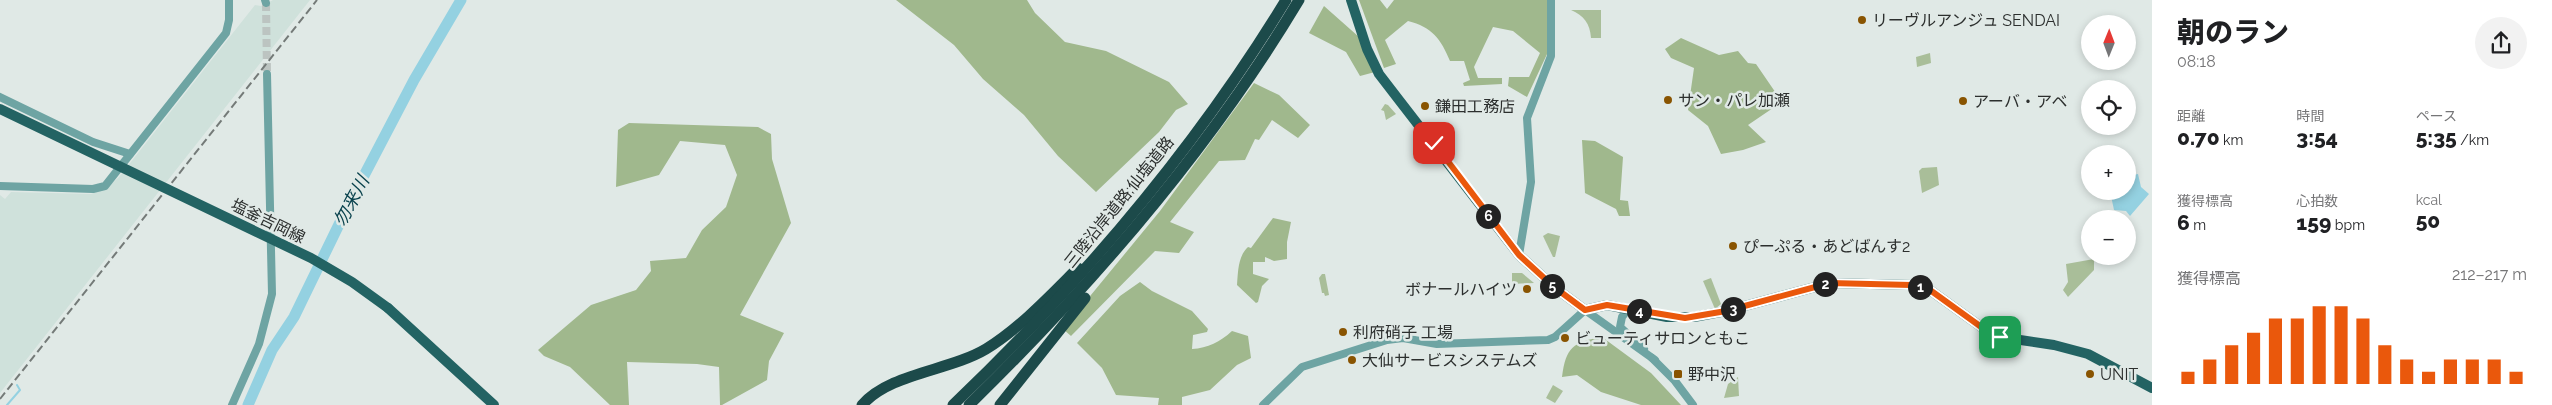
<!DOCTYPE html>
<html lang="ja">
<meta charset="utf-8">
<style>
:root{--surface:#fff;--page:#f2f2f2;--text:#202124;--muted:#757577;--accent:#ea580c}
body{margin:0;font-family:Raleway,"Noto Sans JP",sans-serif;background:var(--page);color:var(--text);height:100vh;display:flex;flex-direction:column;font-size:19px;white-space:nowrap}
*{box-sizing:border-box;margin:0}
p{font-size:16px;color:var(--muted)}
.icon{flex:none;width:28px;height:28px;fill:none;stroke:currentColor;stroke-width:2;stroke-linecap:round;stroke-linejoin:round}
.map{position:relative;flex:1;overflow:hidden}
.details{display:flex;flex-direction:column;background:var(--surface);width:400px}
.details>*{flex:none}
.needle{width:32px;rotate:1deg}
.tools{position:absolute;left:2081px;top:15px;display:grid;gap:10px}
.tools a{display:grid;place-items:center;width:55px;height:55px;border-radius:50%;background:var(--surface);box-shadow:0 2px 8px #0003;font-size:25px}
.pin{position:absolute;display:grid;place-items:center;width:42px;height:42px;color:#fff;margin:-21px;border-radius:10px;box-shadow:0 2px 8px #0006}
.km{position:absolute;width:25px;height:25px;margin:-12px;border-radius:50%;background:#222;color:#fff;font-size:14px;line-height:25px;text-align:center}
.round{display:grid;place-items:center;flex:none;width:52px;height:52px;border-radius:26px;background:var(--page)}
.summary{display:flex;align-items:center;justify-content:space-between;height:85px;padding:0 25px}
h1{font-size:28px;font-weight:800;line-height:38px}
.figures{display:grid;grid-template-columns:repeat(3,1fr);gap:8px;height:85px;padding:5px 25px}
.figures div{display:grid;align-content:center}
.figures b{font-size:21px;font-weight:800}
.figures small{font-size:14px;font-weight:400}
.figures p{font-size:14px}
.chart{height:140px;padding:10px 25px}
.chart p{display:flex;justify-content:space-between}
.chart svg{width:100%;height:90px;margin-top:5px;stroke:var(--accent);stroke-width:6}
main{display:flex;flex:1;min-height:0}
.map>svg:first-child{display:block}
</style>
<main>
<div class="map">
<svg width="2152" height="405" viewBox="0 0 2152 405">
<rect width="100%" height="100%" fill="#e0e9e6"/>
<path fill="#cfe1db" d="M273 0H310L0 393V195L5 199 11 192 91 194 107 188 119 177 255 5 261 6Z"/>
<g fill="#a9be99">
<path d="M1571 10H1601V38H1591C1590 23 1584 16 1571 10Z"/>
<path d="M1930 53 1931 63 1917 67 1916 57Z"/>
<path d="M1385 104 1388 105 1396 114 1386 120 1384 111 1381 110Z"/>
<path d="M1937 167 1939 185 1922 193 1919 171 1922 168Z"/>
<path d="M1548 233 1560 236 1555 257H1553L1543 236Z"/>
<path d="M2094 259V270L2068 297 2063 290 2068 282 2066 264Z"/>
<path d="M1512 273H1522L1534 283 1512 284Z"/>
<path d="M1322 274H1325L1329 295 1325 296 1324 293H1322L1319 278Z"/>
<path d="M1711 278 1721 304 1715 309 1703 281Z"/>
<path d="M1738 377 1739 396 1724 398 1728 384Z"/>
<path d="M1553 385 1563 391 1555 403 1546 398Z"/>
</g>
<g fill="#a0b88d">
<path d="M896 0H1027L1035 13 1065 42 1106 51 1169 82 1188 104 1176 110 1159 132 1096 192 1058 156 1024 115 983 79 954 45Z"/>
<path d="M1359 0H1380L1387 9 1394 0H1547L1548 52 1527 97 1508 86 1509 77H1529L1540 53 1513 31 1493 27 1474 67 1478 78H1502V84L1464 86 1463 83 1470 80 1464 61H1450C1441 39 1432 27 1408 21L1385 40 1396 64 1384 68Z"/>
<path d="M1324 6 1359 37 1375 72 1360 76 1346 52 1309 33Z"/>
<path d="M1681 38 1719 55 1738 51 1748 63 1756 64 1782 102 1748 125 1766 142 1743 150 1721 154 1708 126 1688 110 1694 68 1671 58 1665 49Z"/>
<path d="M1254 83 1279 95 1310 125 1298 138 1272 120 1259 140 1255 139 1245 160 1219 161 1170 222 1194 232 1179 253 1155 251 1071 336 1063 329 1160 211Z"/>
<path d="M629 123 758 127 771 134 772 159 791 223 740 315 784 333 769 361 767 380 722 405H720L719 367 697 364 627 362 629 405H610L570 367 544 356 538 350 591 305 636 290 651 271 650 261 686 258 702 230 726 207 737 175 725 145 680 141 659 175 616 187 618 130Z"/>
<path d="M1582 140 1595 141 1623 157 1620 200 1628 201 1630 216H1619L1616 209 1585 193Z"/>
<path d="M1273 218 1291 222 1287 242V259L1274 261 1265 257V262H1253V274L1269 279 1262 286 1258 302 1256 303 1237 285C1238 272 1238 256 1248 247L1251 248Z"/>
<path d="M1140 282 1152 291 1192 311 1208 329 1207 332 1193 335 1192 349C1208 348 1220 342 1232 331L1248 336 1251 358 1237 365 1210 390 1182 397V405H1158L1159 398 1116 395 1102 368 1077 343 1120 296Z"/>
<path d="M1602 337 1651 373 1681 405H1641L1601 392 1577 375 1562 377C1566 347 1573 342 1602 337Z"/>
</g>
<path fill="#94d1e1" d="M2138 174 2141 187 2149 194 2130 216 2126 211 2114 210 2110 191H2128V176Z"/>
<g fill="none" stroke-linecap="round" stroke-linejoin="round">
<path stroke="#94d1e1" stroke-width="2" d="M7 405 20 390 17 385"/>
<path stroke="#94d1e1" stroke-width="11" d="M248 405 272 350 294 317 346 210 414 80 461 0"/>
<path stroke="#bcc4c1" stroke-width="8" stroke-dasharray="8 4" stroke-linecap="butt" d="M266 3 267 74"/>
<g stroke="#6ea4a3" stroke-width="8">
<path d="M265 0 266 3"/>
<path d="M0 97 93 142 130 154"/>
<path d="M0 186 93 189 105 186 226 33 229 20V0"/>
<path d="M1519 255 1531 182 1527 118 1551 56V0"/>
<path d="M1628 309 1622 317 1620 327 1644 349"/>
<path d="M1652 358 1675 381 1693 405"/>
<path d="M232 405 259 344 272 294 267 74"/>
<path d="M1263 405 1302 367 1387 340 1403 338 1437 344 1548 340 1555 337 1585 310 1655 360"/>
</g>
<g stroke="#236363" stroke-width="10">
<path d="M1351 0 1367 49 1379 74 1399 100 1519 255 1554 287 1585 310 1607 305 1667 317H1694L1726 311 1830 283 1911 285 1930 290 1984 329 2000 337 2054 345 2088 354 2152 388"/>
<path d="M388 308 494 405"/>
</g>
<g stroke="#1c4a4a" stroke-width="11">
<path d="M862 405C890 373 949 371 986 349 1020 328 1050 296 1078 268"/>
<path d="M953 405C1080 284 1194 151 1286 0"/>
<path d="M969 405C1094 283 1209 150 1299 0"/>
<path d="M1000 405 1085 298"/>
</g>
<path stroke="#747a78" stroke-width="2" stroke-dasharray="8 4" stroke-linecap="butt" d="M0 399 317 0"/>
<path stroke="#236363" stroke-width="10" d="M0 109 311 258 352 282 388 308"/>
</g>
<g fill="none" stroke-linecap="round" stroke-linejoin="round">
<g stroke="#fff" stroke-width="10">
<path id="route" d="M1434 143 1519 255 1554 287 1585 310 1607 305 1685 318 1726 311 1830 283 1911 285 1930 290 1984 329 2000 337"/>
</g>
<use href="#route" stroke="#ea580c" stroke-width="6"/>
</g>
<g fill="#895401" stroke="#e0e9e6" stroke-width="2">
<circle cx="1862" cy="20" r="5"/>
<circle cx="1668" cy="100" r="5"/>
<circle cx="1963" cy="101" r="5"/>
<circle cx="1425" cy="106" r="5"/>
<circle cx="1733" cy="246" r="5"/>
<circle cx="1527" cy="289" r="5"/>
<circle cx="1343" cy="332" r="5"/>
<circle cx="1565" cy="338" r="5"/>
<circle cx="1352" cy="360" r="5"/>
<rect x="1673" y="369" width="10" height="10" rx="2.5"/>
<circle cx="2090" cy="374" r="5"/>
</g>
<g text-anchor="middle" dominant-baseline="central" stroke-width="5" stroke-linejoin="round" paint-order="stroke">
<g font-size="16" fill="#2c2f2e" stroke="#e0e9e6" text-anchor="start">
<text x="1872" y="20">リーヴルアンジュ SENDAI</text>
<text x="1678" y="100">サン・パレ加瀬</text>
<text x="1973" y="101">アーバ・アベ</text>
<text x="1435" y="106">鎌田工務店</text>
<text x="1743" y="246">ぴーぷる・あどばんす2</text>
<text x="1517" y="289" text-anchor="end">ボナールハイツ</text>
<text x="1353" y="332">利府硝子 工場</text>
<text x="1575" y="338">ビューティサロンともこ</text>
<text x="1362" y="360">大仙サービスシステムズ</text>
<text x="1688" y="374">野中沢</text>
<text x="2100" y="374">UNIT</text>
</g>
<g font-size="16" fill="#2c2f2e" stroke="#e0e9e6">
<text transform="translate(1119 202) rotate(-51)">三陸沿岸道路;仙塩道路</text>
<text transform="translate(268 221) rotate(26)">塩釜吉岡線</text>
</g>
<g font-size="18" font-style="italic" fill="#09424d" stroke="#e0e9e6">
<text transform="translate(351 201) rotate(-62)">勿来川</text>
</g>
</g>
</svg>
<div class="tools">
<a><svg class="needle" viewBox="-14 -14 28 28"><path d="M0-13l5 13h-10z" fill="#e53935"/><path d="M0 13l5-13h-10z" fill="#757577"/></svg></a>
<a><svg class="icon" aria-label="locate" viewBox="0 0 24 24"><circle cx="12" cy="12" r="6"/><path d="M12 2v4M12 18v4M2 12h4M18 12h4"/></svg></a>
<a>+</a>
<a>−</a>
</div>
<div class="pin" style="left:2000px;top:337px;background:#1e9e55"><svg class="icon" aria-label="arrive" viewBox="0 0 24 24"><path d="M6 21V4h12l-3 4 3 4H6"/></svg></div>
<div class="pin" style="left:1434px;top:143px;background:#d93025"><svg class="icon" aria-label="check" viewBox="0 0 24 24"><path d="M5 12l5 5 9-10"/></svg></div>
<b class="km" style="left:1920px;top:287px">1</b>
<b class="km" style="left:1825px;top:284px">2</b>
<b class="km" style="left:1733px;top:309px">3</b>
<b class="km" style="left:1639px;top:311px">4</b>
<b class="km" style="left:1552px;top:286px">5</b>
<b class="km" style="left:1488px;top:216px">6</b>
</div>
<section class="details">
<div class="summary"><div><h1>朝のラン</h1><p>08:18</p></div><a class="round"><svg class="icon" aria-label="share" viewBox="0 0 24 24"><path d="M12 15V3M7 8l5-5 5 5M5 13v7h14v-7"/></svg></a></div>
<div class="figures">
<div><p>距離</p><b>0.70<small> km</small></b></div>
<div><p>時間</p><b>3:54</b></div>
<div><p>ペース</p><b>5:35<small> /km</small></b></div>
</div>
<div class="figures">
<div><p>獲得標高</p><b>6<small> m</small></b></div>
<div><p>心拍数</p><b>159<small> bpm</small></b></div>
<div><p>kcal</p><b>50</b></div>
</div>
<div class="chart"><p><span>獲得標高</span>212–217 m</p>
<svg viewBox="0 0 160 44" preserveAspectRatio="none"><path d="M5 44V38M15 44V32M25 44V25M35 44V19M45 44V12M55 44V12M65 44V6M75 44V6M85 44V12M95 44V25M105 44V32M115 44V38M125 44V32M135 44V32M145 44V32M155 44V38"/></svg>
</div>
</section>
</main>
